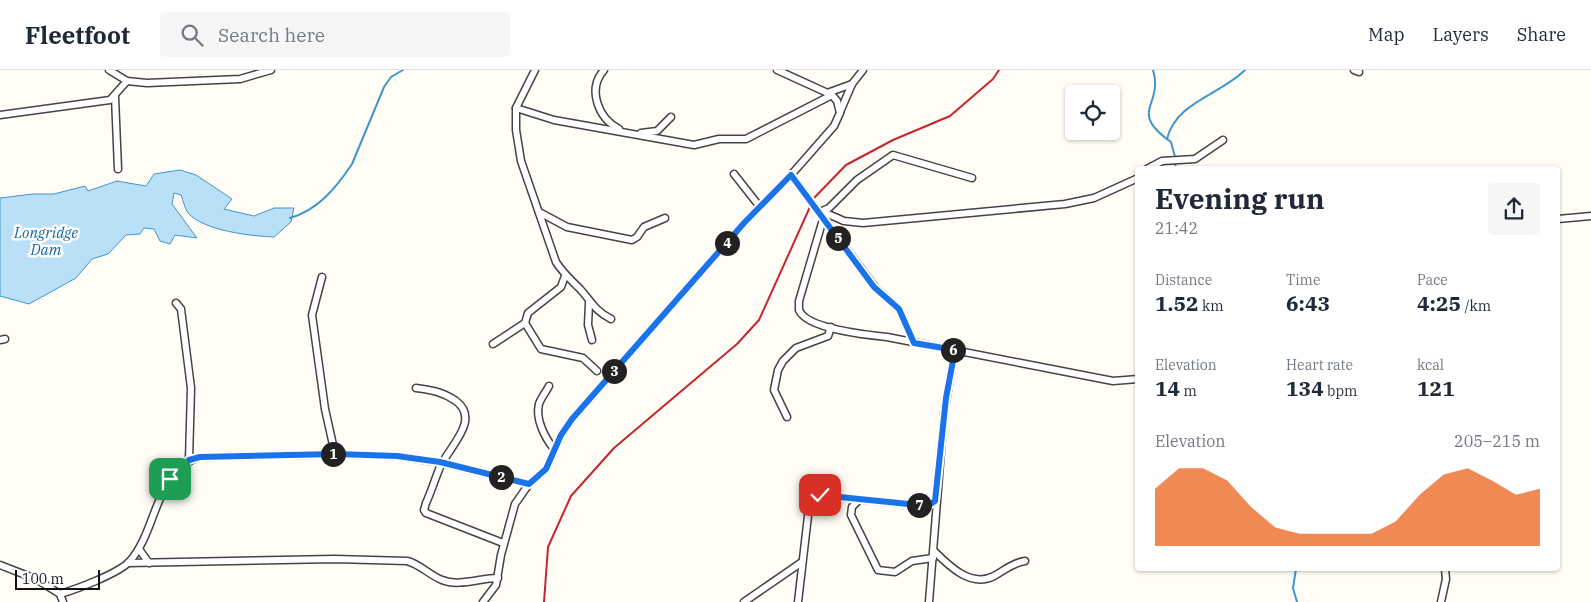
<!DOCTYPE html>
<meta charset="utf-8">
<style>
:root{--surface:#fff;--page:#f6f6f7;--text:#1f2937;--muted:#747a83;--line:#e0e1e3;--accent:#ea580c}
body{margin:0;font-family:"IBM Plex Serif",serif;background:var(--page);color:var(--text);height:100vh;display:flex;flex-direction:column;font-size:19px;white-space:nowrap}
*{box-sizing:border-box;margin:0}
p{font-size:16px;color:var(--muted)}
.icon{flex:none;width:28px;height:28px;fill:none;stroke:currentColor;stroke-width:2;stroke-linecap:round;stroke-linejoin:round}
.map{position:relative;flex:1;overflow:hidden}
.panel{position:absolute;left:1135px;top:96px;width:425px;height:405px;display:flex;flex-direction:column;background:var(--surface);border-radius:5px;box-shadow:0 1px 4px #0004}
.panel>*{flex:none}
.controls{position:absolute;left:1065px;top:15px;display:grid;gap:10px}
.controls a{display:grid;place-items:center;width:55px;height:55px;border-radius:5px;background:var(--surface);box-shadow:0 1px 4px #0004;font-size:25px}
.scale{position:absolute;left:15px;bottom:12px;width:85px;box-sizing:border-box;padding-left:5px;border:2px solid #111;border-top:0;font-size:14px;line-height:18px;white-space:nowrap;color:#111;-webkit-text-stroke:4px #fff;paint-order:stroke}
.pin{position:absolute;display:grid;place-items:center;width:42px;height:42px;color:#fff;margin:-21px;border-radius:10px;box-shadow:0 2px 8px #0006}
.km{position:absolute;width:25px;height:25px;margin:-12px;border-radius:50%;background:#222;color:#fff;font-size:14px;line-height:25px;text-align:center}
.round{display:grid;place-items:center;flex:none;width:52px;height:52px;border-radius:5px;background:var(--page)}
.headline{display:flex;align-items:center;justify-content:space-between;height:85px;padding:0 20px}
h1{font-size:28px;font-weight:800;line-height:38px}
.metrics{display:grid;grid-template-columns:repeat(3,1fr);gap:8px;height:85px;padding:5px 20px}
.metrics div{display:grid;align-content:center}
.metrics b{font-size:21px;font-weight:800}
.metrics small{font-size:14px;font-weight:400}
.metrics p{font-size:14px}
.chart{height:140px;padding:10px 20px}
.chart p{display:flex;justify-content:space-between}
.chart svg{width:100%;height:90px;margin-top:5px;fill:var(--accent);opacity:.7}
header{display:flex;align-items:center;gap:30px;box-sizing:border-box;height:70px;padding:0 25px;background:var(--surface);border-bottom:1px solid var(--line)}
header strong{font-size:24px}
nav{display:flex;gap:28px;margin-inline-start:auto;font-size:18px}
.search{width:350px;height:45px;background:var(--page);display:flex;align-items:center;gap:12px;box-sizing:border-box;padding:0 18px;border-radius:5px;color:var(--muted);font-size:19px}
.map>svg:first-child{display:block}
</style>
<header>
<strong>Fleetfoot</strong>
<div class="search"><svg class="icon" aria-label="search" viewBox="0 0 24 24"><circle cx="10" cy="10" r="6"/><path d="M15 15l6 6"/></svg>Search here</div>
<nav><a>Map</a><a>Layers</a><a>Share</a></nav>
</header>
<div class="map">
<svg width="1591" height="532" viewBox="0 0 1591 532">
<rect width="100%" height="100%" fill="#fffdf5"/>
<path fill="#b9e0f7" stroke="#3f96cf" d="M180 100 196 105 232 129 224 139 254 146 274 138H294L291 152 274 167C251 166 204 161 188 143 185 139 183 130 181 125L174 123 172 134 197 168 175 165 170 174 160 171 154 159 144 158 140 164 126 165 108 184 92 189 76 208 29 234 0 226V128L33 124H54L85 116 88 121 117 111 146 116 154 104Z"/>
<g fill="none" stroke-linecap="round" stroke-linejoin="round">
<g stroke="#3f96cf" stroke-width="2">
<path d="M1153 0C1164 36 1127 41 1171 72L1175 87"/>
<path d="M1167 69C1176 32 1220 25 1245 0"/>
<path d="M1175 92 1176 99"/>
<path d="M290 148C318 140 336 118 352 94L384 17 391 7 403 0"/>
<path d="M1296 499 1293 518 1297 532"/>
</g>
<g stroke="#444" stroke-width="9">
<g id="minor">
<path d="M109 0 127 11 147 13 240 9 271 0"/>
<path d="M535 0 516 38V60L521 91 556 192C563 203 571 210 580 219 592 232 594 240 611 249"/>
<path d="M604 0C587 19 598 48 619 59"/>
<path d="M1354 0 1359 2"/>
<path d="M830 22 852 14"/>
<path d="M115 27 118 99"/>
<path d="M516 38 554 50 694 75 719 69H746L832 25"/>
<path d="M840 42 852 14 863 0"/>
<path d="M0 45 110 30 127 11"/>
<path d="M641 63 657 61 671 47"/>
<path d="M1147 99 1162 91 1195 89 1223 70"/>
<path d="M734 104 760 137"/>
<path d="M791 105 875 217 899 239 914 273"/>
<path d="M821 141 844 151 863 153 1065 134 1094 128 1138 108"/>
<path d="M539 142 567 157 632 170 637 167 644 157 665 148"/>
<path d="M820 142 829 138 857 110 893 85 972 108"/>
<path d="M824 146 799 231V240C807 259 867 265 887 267L1113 311 1138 309"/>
<path d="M1558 149 1591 146"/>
<path d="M322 207 312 245 325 339 335 384"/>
<path d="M176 233 181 239 191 318 189 390"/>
<path d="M589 233 588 255 592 270"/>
<path d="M525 253 541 279 583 288 597 301"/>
<path d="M0 270 5 269"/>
<path d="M493 274 525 253 528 243 561 217 565 206"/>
<path d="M549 316C546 322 541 328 539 334 535 349 545 368 554 379"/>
<path d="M416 318C432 320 443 322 456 331 481 350 449 377 440 397 435 409 431 422 426 433L424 440 426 443 503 473"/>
<path d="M787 347 774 320 778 300 783 291 796 278 828 266 831 257"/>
<path d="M860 429 852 437 851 445 878 500 895 502 912 491 933 488"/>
<path d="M139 479 149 493"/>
<path d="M934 481C949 496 971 518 994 506 1005 500 1012 493 1025 491"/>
<path d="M128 493 335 489 407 491C420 494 429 505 442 510 459 517 480 508 498 508"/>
<path d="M0 495 36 509 60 524C77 519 117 504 129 492 158 461 154 400 200 387L335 384 397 386 443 393 529 414"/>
<path d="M60 524 63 532"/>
<path d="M483 532 496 515 501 485 515 434 529 414 546 399 561 365 572 349 744 153 791 105 834 56 840 43 837 31 832 25 777 0"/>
<path d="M744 532 802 492"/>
<path d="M798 532 809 437 811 431 816 425 918 435H929L935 431"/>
<path d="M929 532 944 343 955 280"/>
<path d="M1441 532 1446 509 1445 499"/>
</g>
</g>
<use href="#minor" stroke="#fff" stroke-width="6"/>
<path stroke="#c4262e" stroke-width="2" d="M544 532 548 477 571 426 614 378 737 274 759 250 814 128 846 95 893 70 950 46 993 9 999 0"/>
</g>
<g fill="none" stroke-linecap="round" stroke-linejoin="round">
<g stroke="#fff" stroke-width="10">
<path id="route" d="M170 409 189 390 200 387 336 384 397 386 440 392 529 414 546 399 561 365 572 349 744 153 791 105 874 217 899 239 914 273 955 280 946 328 935 431 929 435H918L820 425"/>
</g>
<use href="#route" stroke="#1a73e8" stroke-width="6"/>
</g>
<g text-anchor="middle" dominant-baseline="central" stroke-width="5" stroke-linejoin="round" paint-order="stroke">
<g font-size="15" font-style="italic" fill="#1768a6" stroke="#fff">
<text x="46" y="162">Longridge<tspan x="46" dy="17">Dam</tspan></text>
</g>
</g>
</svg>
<div class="controls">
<a><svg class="icon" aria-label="locate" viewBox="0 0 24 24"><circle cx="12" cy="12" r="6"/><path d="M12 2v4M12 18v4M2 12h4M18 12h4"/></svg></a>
</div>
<div class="scale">100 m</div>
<div class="pin" style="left:170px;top:409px;background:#1e9e55"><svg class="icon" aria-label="arrive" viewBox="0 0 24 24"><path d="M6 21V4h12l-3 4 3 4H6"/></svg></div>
<div class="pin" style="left:820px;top:425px;background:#d93025"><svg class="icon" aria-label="check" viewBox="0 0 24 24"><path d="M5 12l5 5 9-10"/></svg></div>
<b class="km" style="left:333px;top:384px">1</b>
<b class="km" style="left:501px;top:407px">2</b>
<b class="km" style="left:614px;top:301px">3</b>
<b class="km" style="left:727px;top:173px">4</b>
<b class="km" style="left:838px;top:168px">5</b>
<b class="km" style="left:953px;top:280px">6</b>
<b class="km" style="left:919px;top:435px">7</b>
<section class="panel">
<div class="headline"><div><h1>Evening run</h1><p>21:42</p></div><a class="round"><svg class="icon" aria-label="share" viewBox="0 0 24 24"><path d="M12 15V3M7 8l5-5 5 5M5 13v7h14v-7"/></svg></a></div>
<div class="metrics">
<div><p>Distance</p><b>1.52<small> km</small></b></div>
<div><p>Time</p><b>6:43</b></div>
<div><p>Pace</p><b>4:25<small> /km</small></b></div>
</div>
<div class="metrics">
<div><p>Elevation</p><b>14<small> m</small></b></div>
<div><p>Heart rate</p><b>134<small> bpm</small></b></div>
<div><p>kcal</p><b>121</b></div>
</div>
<div class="chart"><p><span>Elevation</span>205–215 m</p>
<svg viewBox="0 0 160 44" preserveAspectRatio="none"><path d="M0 44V16L10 6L20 6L30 12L40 25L50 35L60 38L70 38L80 38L90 38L100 32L110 19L120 9L130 6L140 12L150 19L160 16V44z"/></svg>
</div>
</section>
</div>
